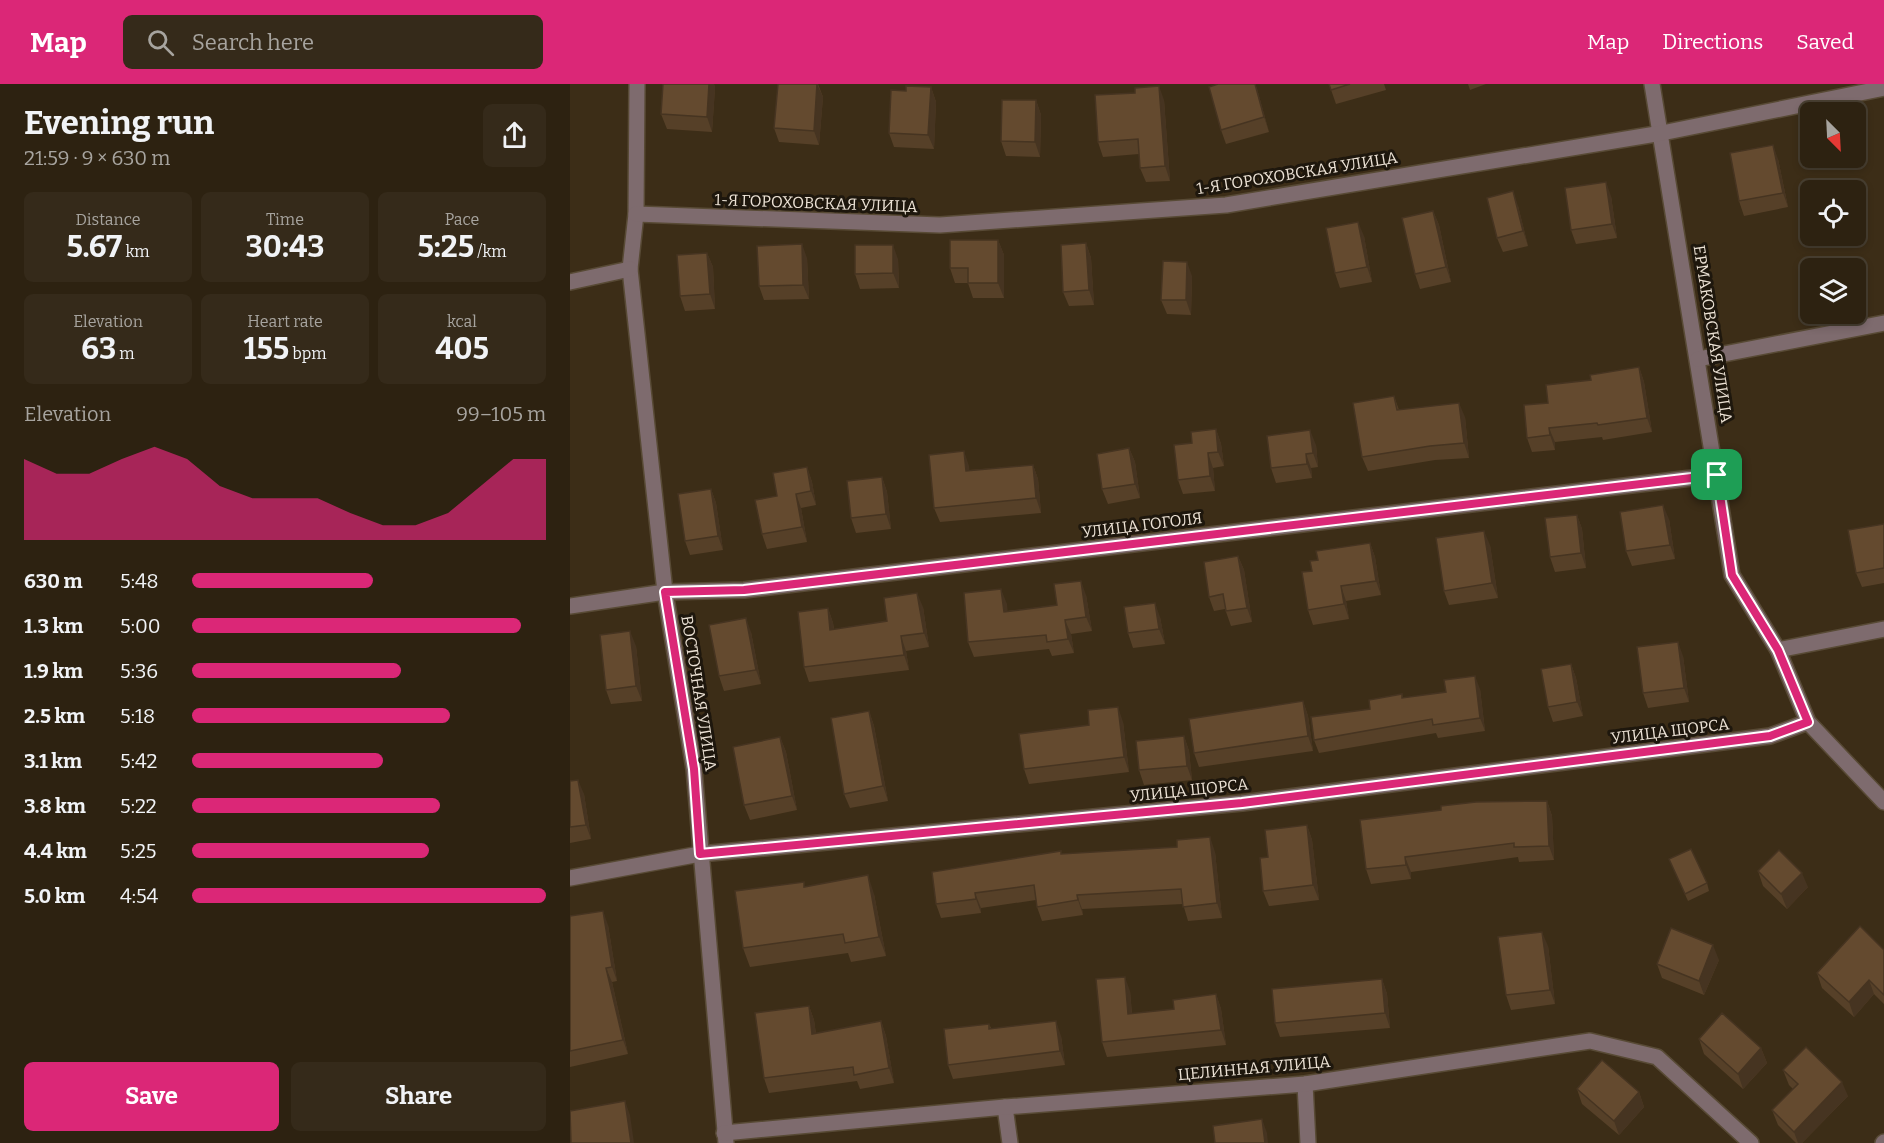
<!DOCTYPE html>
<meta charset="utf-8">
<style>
:root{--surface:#2d2211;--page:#352a1a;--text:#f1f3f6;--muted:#a7a49f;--line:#483f31;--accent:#db2777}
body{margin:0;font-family:Bitter,serif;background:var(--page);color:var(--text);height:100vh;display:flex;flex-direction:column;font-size:22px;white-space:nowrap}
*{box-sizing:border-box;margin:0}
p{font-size:20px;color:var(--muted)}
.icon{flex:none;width:33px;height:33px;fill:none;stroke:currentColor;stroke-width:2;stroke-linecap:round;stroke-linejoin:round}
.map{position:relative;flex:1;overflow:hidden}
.details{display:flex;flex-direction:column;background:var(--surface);width:570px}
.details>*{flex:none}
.needle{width:39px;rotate:156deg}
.controls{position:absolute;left:1230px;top:18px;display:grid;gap:12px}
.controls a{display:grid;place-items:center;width:66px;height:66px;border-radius:9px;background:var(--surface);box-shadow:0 3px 9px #0003,0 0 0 2px var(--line);font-size:30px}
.pin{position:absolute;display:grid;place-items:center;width:51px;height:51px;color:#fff;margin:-26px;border-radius:12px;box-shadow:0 3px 9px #0006}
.round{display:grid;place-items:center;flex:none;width:63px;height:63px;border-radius:9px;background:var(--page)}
.headline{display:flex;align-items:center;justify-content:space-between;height:102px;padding:0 24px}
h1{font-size:33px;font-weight:700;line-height:45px}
.metrics{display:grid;grid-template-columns:repeat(3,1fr);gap:9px;height:102px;padding:6px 24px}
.metrics div{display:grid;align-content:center;border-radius:9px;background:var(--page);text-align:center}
.metrics b{font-size:30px;font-weight:700}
.metrics small{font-size:16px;font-weight:400}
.metrics p{font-size:16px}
.chart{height:168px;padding:12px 24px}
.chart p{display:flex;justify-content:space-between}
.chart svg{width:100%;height:108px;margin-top:6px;fill:var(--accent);opacity:.7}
.primary-button{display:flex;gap:12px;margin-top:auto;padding:12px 24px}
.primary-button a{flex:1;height:69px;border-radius:9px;background:var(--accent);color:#fff;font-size:24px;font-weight:700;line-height:69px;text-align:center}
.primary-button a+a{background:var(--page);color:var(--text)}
ul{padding:0 24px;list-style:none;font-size:20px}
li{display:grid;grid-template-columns:96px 72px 1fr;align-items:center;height:45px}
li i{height:15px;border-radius:8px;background:var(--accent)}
header{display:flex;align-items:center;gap:36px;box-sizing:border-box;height:84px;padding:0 30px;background:var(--accent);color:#fff}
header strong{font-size:28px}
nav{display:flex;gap:33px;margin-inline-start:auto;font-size:21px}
.search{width:420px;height:54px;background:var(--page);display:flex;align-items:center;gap:15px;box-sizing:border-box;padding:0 21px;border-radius:9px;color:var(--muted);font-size:22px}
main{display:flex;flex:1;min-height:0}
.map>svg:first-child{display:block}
</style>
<header>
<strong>Map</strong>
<div class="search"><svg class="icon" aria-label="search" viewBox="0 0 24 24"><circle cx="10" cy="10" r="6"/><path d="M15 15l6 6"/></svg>Search here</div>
<nav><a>Map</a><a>Directions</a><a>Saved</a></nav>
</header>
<main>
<section class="details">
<div class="headline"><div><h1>Evening run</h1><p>21:59 · 9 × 630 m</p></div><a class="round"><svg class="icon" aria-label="share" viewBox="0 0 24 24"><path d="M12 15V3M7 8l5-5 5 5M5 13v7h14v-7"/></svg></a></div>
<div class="metrics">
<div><p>Distance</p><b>5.67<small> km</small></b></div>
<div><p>Time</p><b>30:43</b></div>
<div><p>Pace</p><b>5:25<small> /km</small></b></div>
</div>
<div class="metrics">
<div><p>Elevation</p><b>63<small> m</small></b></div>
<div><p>Heart rate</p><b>155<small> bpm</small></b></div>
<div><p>kcal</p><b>405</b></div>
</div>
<div class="chart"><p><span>Elevation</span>99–105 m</p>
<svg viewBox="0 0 160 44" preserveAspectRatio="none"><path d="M0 44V11L10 17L20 17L30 11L40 6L50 11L60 22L70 27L80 27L90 27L100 33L110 38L120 38L130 33L140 22L150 11L160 11V44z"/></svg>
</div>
<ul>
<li><b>630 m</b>5:48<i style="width:51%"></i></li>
<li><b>1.3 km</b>5:00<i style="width:93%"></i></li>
<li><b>1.9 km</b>5:36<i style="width:59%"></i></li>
<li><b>2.5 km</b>5:18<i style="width:73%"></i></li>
<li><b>3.1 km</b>5:42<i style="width:54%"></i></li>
<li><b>3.8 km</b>5:22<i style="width:70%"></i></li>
<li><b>4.4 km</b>5:25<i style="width:67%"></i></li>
<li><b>5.0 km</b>4:54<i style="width:100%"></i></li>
</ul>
<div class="primary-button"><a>Save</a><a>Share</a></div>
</section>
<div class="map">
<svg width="1314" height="1059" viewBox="0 0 1314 1059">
<rect width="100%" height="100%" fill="#3c2d17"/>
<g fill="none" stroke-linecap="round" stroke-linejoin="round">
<g stroke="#584a35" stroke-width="18">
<g id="minor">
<path d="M67 0 66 130 60 185 95 508 124 685 156 1059"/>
<path d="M1082 0 1162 491 1208 566 1238 638 1314 718"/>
<path d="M66 130 370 141 656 121 1092 49 1314 4"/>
<path d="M0 198 60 185"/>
<path d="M1128 275 1314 239"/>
<path d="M0 522 95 508 174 506 1147 391"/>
<path d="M1208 566 1314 545"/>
<path d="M0 794 130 770 672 719 1200 652 1238 638"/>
<path d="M735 1000 738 1059"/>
<path d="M435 1023 440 1059"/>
<path d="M154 1049 435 1023 735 1000 1020 957 1087 973 1181 1059"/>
<path d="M1313 1059 1314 1058"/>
</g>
</g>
<use href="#minor" stroke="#7e6b6e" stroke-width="15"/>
</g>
<g fill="#564028">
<path d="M93 0H144L145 4 142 48 97 45 91 30Z"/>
<path d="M208 0H248L253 13 249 61 209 58 204 44Z"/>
<path d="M685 0 687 5 699 48 656 60 651 46Z"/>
<path d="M759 0H814L816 6 766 20Z"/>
<path d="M898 0H916L900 6Z"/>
<path d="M361 3 366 18 364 65 324 63 319 49 336 7Z"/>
<path d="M466 16 471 31 470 73 436 72 431 57Z"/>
<path d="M594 16 600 97 576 98 570 84 569 70 533 73 528 58Z"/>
<path d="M1208 75 1218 123 1174 132 1169 117Z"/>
<path d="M1041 112 1047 154 1006 160 1001 146Z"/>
<path d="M948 122 958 162 933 168 927 154Z"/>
<path d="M863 127 869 141 881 198 850 205 845 190Z"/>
<path d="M794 152 802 198 770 204 765 189Z"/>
<path d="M428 156 434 171V214H403L398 199H385L380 184Z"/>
<path d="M516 159 521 174 524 221 499 222 493 208Z"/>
<path d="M137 169 143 183 145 225 115 227 110 212Z"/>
<path d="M237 174 239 215 194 216 189 202Z"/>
<path d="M328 175 329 204 290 205 285 190Z"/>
<path d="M622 192 621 231 597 230 591 216Z"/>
<path d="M1069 283 1074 298 1082 348 1033 356 1032 353 985 358V366L962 368 957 354 978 319 1021 296Z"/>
<path d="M824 312 829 326 895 333 899 374 865 376 798 387 792 373Z"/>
<path d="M646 345 651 360 654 382 643 384 645 407 613 410 608 396 622 359Z"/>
<path d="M746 361 748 383 741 384 742 394 706 399 701 384Z"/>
<path d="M559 364 565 378 570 414 538 420 532 405Z"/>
<path d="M463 381 468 395 471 429 370 438 364 424 399 382V386Z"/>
<path d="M237 383 242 398 246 421 231 424 237 458 197 465 192 450 207 412Z"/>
<path d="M312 393 317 408 321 445 286 449 281 434Z"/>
<path d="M141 405 146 419 153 466 120 471 115 457Z"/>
<path d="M1007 431 1012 445 1016 484 985 488 980 473Z"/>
<path d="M1099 435 1105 475 1062 482 1056 467Z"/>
<path d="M1314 440V499L1292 503 1286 489Z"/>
<path d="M800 459 805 473 811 511 776 517 779 535 743 541 738 526 742 487 748 476Z"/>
<path d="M920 461 928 514 879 521 874 507Z"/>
<path d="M668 472 674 486 682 538 661 542 655 525 644 527 639 513Z"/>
<path d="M516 511 522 547 501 550 504 569 482 572 479 565 404 573 398 558 437 520V527L487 521Z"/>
<path d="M353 523 359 563 336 567 339 586 239 598 234 583 258 524 263 539 264 545 317 537Z"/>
<path d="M590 533 595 560 563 564 558 549Z"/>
<path d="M181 548 191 600 154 607 149 592Z"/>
<path d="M66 562 72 617 41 620 36 606Z"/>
<path d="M1113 572 1119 618 1078 624 1073 609Z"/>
<path d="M1001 580 1006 594 1013 632 983 638 978 623Z"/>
<path d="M910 605 915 647 868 654 866 649 749 669 744 656 800 625 832 610 833 614Z"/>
<path d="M733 617 738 632 743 667 629 683 624 669Z"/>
<path d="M299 627 304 642 318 717 280 724 274 710Z"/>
<path d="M553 638 559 688 459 700 454 685Z"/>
<path d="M614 652 619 667 622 696 574 701 569 686Z"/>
<path d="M210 653 216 668 227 726 180 736 174 721Z"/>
<path d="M0 697 14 710 21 755 0 759Z"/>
<path d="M977 717 982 732 984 776 949 778 948 773 841 788V795L801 800 796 785Z"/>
<path d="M737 741 742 756 749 816 699 822 693 807 698 773Z"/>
<path d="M645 768 652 834 618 837 613 820 512 825 513 831 472 837 467 823 466 816 411 824V829L371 834 366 820 492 770Z"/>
<path d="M1099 775 1137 799 1139 807 1118 817Z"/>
<path d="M1188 787 1238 803 1217 825 1193 802Z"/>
<path d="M235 802 304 810 316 872 281 878 278 869 180 883 173 864Z"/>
<path d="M0 832 38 841 47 897 42 898 58 970 0 983Z"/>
<path d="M978 862 985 920 941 926 936 911Z"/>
<path d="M1314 866V920L1304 910 1284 933 1252 904 1247 889Z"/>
<path d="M1149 876 1134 911 1092 894 1087 880Z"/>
<path d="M812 895 817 910 820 944 710 953 705 939Z"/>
<path d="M560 907 562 930 604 925 646 910 651 925 656 961 537 973 532 958Z"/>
<path d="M239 922 244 936 246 950 311 937 316 952 324 999 290 1005 287 997 199 1009 194 994Z"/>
<path d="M419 940 421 944 491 952 495 981 383 995 378 981Z"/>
<path d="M1129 955 1191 964 1197 979 1173 1005 1134 970Z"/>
<path d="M1213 986 1278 1012 1232 1059H1226L1208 1041 1202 1026 1223 1005 1219 1001Z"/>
<path d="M1007 1005 1069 1008 1074 1023 1049 1051 1012 1020Z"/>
</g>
<g fill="#463421">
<path d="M139 0H144L145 4 142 48 137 33Z"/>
<path d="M247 0 253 13 249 61 244 47Z"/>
<path d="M685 0 687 5 699 48 694 33Z"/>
<path d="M589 2 594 16 600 97 595 82Z"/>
<path d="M361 3 366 18 364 65 358 51Z"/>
<path d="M466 16 471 31 470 73 465 58Z"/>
<path d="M1203 61 1208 75 1218 123 1213 109Z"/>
<path d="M1036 98 1041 112 1047 154 1042 140Z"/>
<path d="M943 107 948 122 958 162 953 147Z"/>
<path d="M863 127 869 141 881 198 876 183Z"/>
<path d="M788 138 794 152 802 198 797 183Z"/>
<path d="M428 156 434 171V214L428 199Z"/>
<path d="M516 159 521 174 524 221 519 206Z"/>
<path d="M232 160 237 174 239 215 233 201Z"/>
<path d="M323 161 328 175 329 204 323 189Z"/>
<path d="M137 169 143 183 145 225 140 210Z"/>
<path d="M617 178 622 192 621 231 616 216Z"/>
<path d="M1069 283 1074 298 1082 348 1077 334Z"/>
<path d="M889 319 895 333 899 374 894 359Z"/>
<path d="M979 344 985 358V366L980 351Z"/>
<path d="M646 345 651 360 654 382 648 368Z"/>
<path d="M740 346 746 361 748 383 743 369Z"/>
<path d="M559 364 565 378 570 414 565 400Z"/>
<path d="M394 367 399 382 401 401 396 387Z"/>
<path d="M638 369 643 384 645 407 640 392Z"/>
<path d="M736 370 741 384 742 394 737 380Z"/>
<path d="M463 381 468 395 471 429 466 414Z"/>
<path d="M237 383 242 398 246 421 241 407Z"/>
<path d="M312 393 317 408 321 445 316 430Z"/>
<path d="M141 405 146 419 153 466 148 452Z"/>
<path d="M226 410 231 424 237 458 232 443Z"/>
<path d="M1093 421 1099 435 1105 475 1100 461Z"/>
<path d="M1007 431 1012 445 1016 484 1011 469Z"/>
<path d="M914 447 920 461 928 514 922 499Z"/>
<path d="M800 459 805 473 811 511 806 497Z"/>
<path d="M668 472 674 486 682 538 677 524Z"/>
<path d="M511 497 516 511 522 547 516 533Z"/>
<path d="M771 502 776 517 779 535 774 520Z"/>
<path d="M431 505 437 520 439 542 434 528Z"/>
<path d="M347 509 353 523 359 563 354 549Z"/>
<path d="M585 519 590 533 595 560 589 545Z"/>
<path d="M258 524 263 539 266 560 260 546Z"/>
<path d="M176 534 181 548 191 600 186 586Z"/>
<path d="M495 536 501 550 504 569 498 555Z"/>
<path d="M60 547 66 562 72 617 66 602Z"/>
<path d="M331 552 336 567 339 586 334 571Z"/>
<path d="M1108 558 1113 572 1119 618 1114 604Z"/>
<path d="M1001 580 1006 594 1013 632 1007 618Z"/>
<path d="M905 592 910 605 915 647 910 634Z"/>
<path d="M733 617 738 632 743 667 738 652Z"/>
<path d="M548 623 553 638 559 688 554 673Z"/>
<path d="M299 627 304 642 318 717 313 702Z"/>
<path d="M614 652 619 667 622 696 617 682Z"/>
<path d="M210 653 216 668 227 726 222 712Z"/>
<path d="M8 696 14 710 21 755 16 741Z"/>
<path d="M977 717 982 732 984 776 979 762Z"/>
<path d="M737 741 742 756 749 816 743 801Z"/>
<path d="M640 753 645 768 652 834 647 819Z"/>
<path d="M835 773 841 788V795L836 781Z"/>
<path d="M1232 789 1238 803 1217 825 1211 810Z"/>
<path d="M298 791 304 810 316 872 309 853Z"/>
<path d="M405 809 411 824V829L406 815Z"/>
<path d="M507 811 512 825 513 831 508 816Z"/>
<path d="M33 827 38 841 47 897 42 883Z"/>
<path d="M972 848 978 862 985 920 980 906Z"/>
<path d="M1143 861 1149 876 1134 911 1129 897Z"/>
<path d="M36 884 42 898 58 970 53 956Z"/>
<path d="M555 893 560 907 563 945 558 930Z"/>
<path d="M812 895 817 910 820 944 815 929Z"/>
<path d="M1299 896 1304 910 1284 933 1279 918Z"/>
<path d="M646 910 651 925 656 961 651 946Z"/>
<path d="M239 922 244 936 248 965 242 950Z"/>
<path d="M311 937 316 952 324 999 319 984Z"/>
<path d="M486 937 491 952 495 981 490 967Z"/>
<path d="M1191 964 1197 979 1173 1005 1168 990Z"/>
<path d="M1272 998 1278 1012 1232 1059H1228L1224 1048Z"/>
<path d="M1069 1008 1074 1023 1049 1051 1044 1037Z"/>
<path d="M55 1017 60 1031 64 1059H61Z"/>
<path d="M692 1035 697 1049 698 1059H695Z"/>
</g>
<g fill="#644a2f" stroke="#463421" stroke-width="1.5">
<path d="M93 0H139L137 33 91 30Z"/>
<path d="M208 0H247L244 47 204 44Z"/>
<path d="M648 0H685L694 33 651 46 639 3Z"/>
<path d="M759 0H780L761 6Z"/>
<path d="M336 2 361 3 358 51 319 49 321 6 336 7Z"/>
<path d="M589 2 595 82 570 84 568 55 528 58 525 11 565 9V4Z"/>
<path d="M432 16H466L465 58 431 57Z"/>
<path d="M1203 61 1213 109 1169 117 1160 69Z"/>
<path d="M1036 98 1042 140 1001 146 995 104Z"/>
<path d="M943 107 953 147 927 154 917 114Z"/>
<path d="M863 127 876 183 845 190 832 134Z"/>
<path d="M788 138 797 183 765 189 756 144Z"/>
<path d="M380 156H428V199H398V184H380Z"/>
<path d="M516 159 519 206 493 208 491 161Z"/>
<path d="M232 160 233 201 189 202 187 162Z"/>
<path d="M285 161H323V189L285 190Z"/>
<path d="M137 169 140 210 110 212 107 171Z"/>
<path d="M593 177 617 178 616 216H591Z"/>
<path d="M1069 283 1077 334 1028 341 1027 339 979 344 980 351 957 354 954 321 978 319 976 301 1021 296 1020 291Z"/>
<path d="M824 312 827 326 889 319 894 359 860 362 792 373 783 319Z"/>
<path d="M646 345 648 368 638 369 640 392 608 396 604 361 622 359 621 348Z"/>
<path d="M740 346 743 369 736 370 737 380 701 384 697 352Z"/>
<path d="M559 364 565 400 532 405 527 370Z"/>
<path d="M394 367 396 387 463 381 466 414 364 424 359 371Z"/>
<path d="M237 383 241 407 226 410 232 443 192 450 185 416 207 412 203 389Z"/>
<path d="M312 393 316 430 281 434 277 397Z"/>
<path d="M141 405 148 452 115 457 108 410Z"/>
<path d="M1093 421 1100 461 1056 467 1050 428Z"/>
<path d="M1007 431 1011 469 980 473 975 434Z"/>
<path d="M1314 440V484L1286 489 1278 446Z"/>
<path d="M914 447 922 499 874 507 866 454Z"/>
<path d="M800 459 806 497 771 502 774 520 738 526 732 488 742 487 740 477 748 476 746 467Z"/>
<path d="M668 472 677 524 656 527 653 510 639 513 634 478Z"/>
<path d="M511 497 516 533 495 536 498 555 477 558 476 551 398 558 394 509 431 505 434 528 487 521 484 500Z"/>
<path d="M347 509 354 549 331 552 334 571 234 583 228 528 258 524 260 546 317 537 314 514Z"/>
<path d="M585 519 589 545 558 549 554 523Z"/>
<path d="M176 534 186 586 149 592 139 541Z"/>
<path d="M60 547 66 602 36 606 30 551Z"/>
<path d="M1108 558 1114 604 1073 609 1067 563Z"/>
<path d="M1001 580 1007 618 978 623 971 585Z"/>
<path d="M905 592 910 634 863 641 862 635 744 656 741 633 800 625 799 616 832 610V614L876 608 874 596Z"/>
<path d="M733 617 738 652 624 669 619 635Z"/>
<path d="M548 623 554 673 454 685 449 650 519 641 518 626Z"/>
<path d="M299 627 313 702 274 710 261 634Z"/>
<path d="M614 652 617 682 569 686 566 657Z"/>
<path d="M210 653 222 712 174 721 163 663Z"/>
<path d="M8 696 16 741 0 743V697Z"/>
<path d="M977 717 979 762 944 763V759L835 773 836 781 796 785 790 736 871 726V722L906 718Z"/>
<path d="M737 741 743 801 693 807 690 774 698 773 695 746Z"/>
<path d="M640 753 647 819 613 823 611 805 507 811 508 816 467 823 464 801 405 809 406 815 366 820 362 788 491 767V770L607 763V756Z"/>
<path d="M1121 765 1137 799 1115 810 1099 775Z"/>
<path d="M1209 766 1232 789 1211 810 1188 787Z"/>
<path d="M298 791 309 853 275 859 273 850 173 864 165 807 234 798V803Z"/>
<path d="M33 827 42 883 36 884 53 956 0 967V832Z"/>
<path d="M1290 842 1314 866V911L1299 896 1279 918 1247 889Z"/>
<path d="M1101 844 1143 861 1129 897 1087 880Z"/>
<path d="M972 848 980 906 936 911 928 853Z"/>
<path d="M555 893 558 930 604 925 603 916 646 910 651 946 532 958 526 895Z"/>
<path d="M812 895 815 929 705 939 702 905Z"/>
<path d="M239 922 242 950 311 937 319 984 284 991 283 983 194 994 185 929Z"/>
<path d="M1152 929 1191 964 1168 990 1129 955Z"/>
<path d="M486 937 490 967 378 981 374 945 419 940V945Z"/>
<path d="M1236 963 1272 998 1224 1048 1202 1026 1228 1000 1213 986Z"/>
<path d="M1032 976 1069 1008 1044 1037 1007 1005Z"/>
<path d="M55 1017 61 1059H1L0 1027Z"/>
<path d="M692 1035 695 1059H645L643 1042Z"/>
</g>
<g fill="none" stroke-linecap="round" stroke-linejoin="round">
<g stroke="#fff" stroke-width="12">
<path id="route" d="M1147 391 1162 491 1208 566 1238 638 1200 652 672 719 130 770 124 685 95 508 174 506Z"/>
</g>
<use href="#route" stroke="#db2777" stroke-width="8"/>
</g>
<g text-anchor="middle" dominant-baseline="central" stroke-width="6" stroke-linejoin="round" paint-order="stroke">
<g font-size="16" fill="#ece2d5" stroke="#1e170d">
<text transform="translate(727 89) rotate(-9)">1-Я ГОРОХОВСКАЯ УЛИЦА</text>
<text transform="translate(246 119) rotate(2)">1-Я ГОРОХОВСКАЯ УЛИЦА</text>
<text transform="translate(1143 250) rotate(81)">ЕРМАКОВСКАЯ УЛИЦА</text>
<text transform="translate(572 441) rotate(-7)">УЛИЦА ГОГОЛЯ</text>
<text transform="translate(129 609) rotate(81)">ВОСТОЧНАЯ УЛИЦА</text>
<text transform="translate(1100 647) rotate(-7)">УЛИЦА ЩОРСА</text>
<text transform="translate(619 706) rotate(-6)">УЛИЦА ЩОРСА</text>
<text transform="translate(684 984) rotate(-5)">ЦЕЛИННАЯ УЛИЦА</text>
</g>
</g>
</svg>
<div class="controls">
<a><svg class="needle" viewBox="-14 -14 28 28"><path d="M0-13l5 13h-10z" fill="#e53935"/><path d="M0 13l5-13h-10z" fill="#a7a49f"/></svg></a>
<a><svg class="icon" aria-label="locate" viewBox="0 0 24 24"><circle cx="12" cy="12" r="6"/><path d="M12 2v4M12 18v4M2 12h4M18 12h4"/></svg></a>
<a><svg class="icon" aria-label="layers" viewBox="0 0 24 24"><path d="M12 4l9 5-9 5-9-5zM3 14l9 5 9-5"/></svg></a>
</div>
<div class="pin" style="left:1147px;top:391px;background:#1e9e55"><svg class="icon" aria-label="arrive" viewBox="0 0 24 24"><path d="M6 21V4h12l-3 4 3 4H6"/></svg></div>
</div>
</main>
